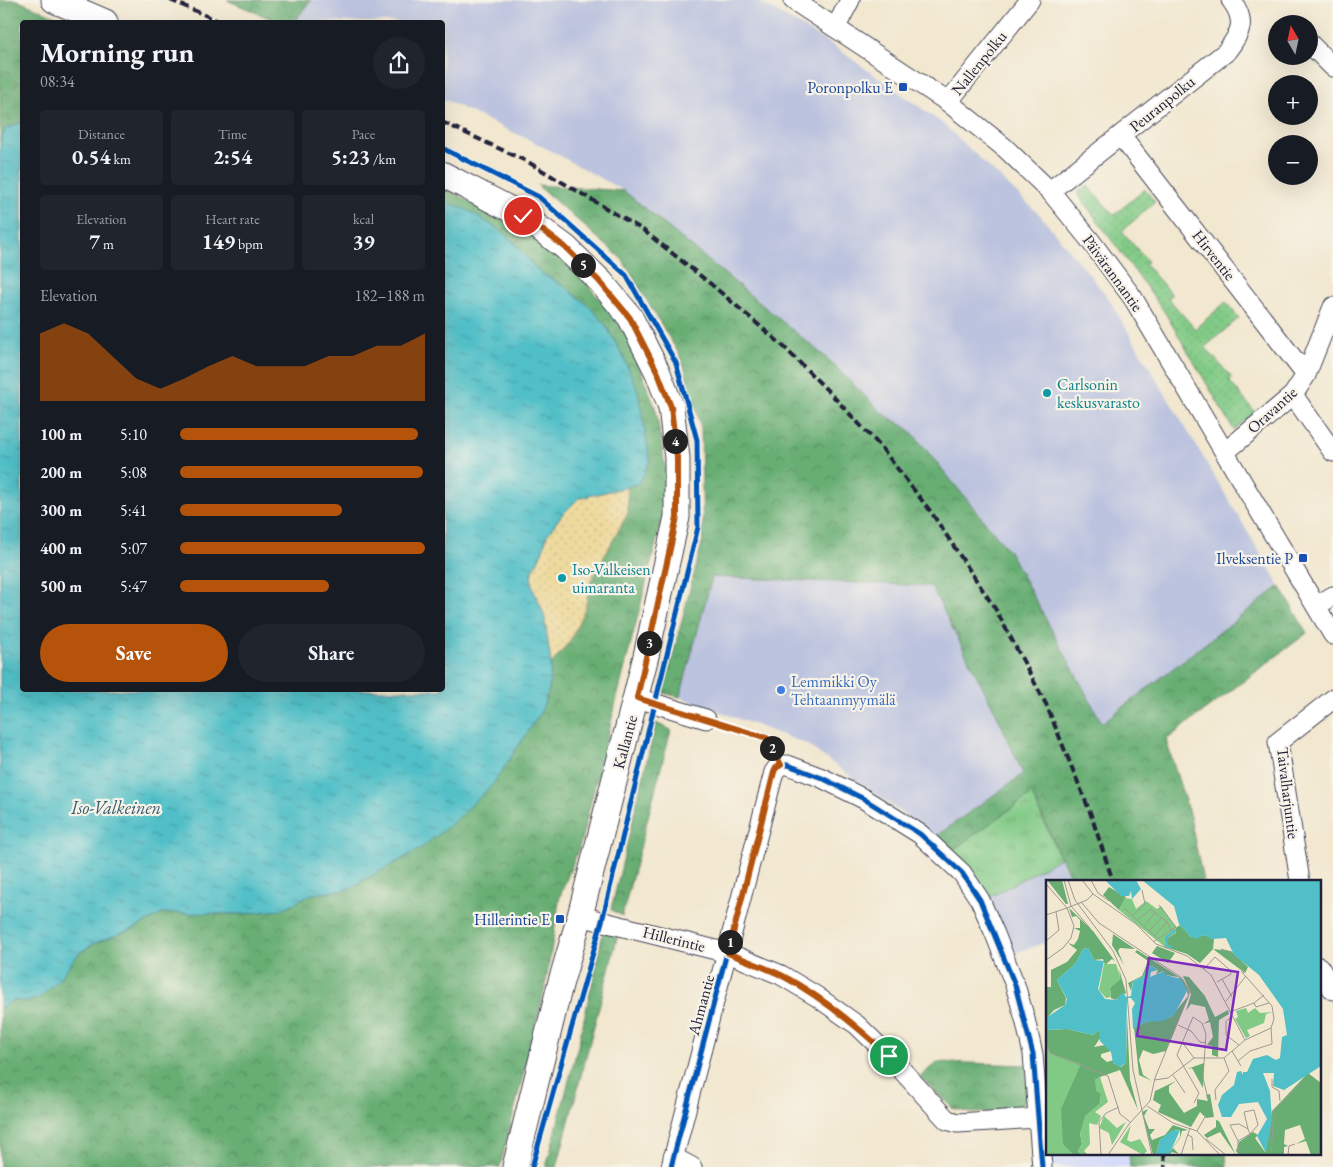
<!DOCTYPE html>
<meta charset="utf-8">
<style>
:root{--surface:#171b24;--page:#20242c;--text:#f1f3f6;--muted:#9ea1a6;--accent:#b45309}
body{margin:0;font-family:"EB Garamond",serif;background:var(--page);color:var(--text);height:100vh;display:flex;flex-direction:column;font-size:19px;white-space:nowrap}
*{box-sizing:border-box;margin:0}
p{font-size:16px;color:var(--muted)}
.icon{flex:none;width:28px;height:28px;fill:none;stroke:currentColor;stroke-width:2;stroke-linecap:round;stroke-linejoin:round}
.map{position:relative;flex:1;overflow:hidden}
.details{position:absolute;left:20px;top:20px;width:425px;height:672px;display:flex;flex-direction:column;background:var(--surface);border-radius:5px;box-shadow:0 5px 20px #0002}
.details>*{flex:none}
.needle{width:32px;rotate:351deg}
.controls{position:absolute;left:1268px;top:15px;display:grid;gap:10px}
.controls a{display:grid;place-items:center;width:50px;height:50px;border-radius:50%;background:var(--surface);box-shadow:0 5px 20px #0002;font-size:25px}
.pin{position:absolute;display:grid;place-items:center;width:42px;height:42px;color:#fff;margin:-21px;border:2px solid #fff;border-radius:50%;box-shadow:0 1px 5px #0007}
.km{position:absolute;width:25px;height:25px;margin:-12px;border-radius:50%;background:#222;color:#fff;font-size:14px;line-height:25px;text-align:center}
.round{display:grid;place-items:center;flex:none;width:52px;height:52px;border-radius:26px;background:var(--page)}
.headline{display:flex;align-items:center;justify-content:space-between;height:85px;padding:0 20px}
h1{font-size:28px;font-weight:700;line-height:38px}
.stats{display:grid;grid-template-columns:repeat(3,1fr);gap:8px;height:85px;padding:5px 20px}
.stats div{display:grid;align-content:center;border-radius:5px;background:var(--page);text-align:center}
.stats b{font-size:21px;font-weight:700}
.stats small{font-size:14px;font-weight:400}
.stats p{font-size:14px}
.chart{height:140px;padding:10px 20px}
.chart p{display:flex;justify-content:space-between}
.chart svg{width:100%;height:90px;margin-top:5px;fill:var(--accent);opacity:.7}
.button{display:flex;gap:10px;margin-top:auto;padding:10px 20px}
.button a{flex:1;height:58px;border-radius:30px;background:var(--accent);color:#fff;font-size:20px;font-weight:700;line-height:58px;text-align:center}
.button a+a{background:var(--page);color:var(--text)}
ul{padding:0 20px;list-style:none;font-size:16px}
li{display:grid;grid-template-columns:80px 60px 1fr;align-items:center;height:38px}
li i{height:12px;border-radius:6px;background:var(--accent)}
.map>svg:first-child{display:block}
</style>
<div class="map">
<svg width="1333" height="1167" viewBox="0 0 1333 1167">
<defs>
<pattern id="grass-tufts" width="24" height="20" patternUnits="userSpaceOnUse" patternTransform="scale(1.25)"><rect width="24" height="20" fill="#81ca86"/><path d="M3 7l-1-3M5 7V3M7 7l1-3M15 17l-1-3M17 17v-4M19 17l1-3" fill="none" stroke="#6fad75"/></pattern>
<pattern id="forest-crowns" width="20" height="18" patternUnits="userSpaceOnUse" patternTransform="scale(1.25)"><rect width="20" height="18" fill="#68ae73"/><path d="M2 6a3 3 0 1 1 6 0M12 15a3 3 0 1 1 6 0" fill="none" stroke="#558d60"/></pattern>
<pattern id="sand-dots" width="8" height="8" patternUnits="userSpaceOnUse" patternTransform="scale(1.25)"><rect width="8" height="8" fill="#eeda9e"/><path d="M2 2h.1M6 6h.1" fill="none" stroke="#ccbb89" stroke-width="1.8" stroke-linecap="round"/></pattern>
<pattern id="park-dots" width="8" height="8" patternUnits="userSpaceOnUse" patternTransform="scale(1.25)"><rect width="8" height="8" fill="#81ca86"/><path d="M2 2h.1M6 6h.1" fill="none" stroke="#6fad75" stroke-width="1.8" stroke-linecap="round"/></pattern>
<pattern id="water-ripples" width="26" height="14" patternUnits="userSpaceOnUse" patternTransform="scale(1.25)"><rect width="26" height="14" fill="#51bfc7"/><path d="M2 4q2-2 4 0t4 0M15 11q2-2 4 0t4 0" fill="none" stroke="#439ba3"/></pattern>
</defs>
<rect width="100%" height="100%" fill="#f7f3e8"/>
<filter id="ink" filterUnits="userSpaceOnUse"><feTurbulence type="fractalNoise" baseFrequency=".02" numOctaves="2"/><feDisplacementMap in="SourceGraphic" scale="10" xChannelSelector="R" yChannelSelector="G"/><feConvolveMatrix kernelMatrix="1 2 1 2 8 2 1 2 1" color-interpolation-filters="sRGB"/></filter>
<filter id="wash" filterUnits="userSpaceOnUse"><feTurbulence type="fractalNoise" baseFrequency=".0096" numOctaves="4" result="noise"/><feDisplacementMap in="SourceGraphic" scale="20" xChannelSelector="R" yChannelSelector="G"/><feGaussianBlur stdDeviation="1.12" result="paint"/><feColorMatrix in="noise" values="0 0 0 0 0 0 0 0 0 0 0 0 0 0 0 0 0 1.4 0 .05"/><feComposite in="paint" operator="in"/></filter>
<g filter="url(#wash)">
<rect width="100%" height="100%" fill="#f2e7cf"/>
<path fill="#d2d9f9" d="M1049 1153H1129L1130 1167H1050Z"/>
<g fill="#bcc3de">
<path d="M311 0H756L828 42 942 123 1040 215 1107 296 1280 586 1102 724 1009 551 910 430 882 413 829 360 624 191 540 145 443 99 442 22H294Z"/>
<path d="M712 577 931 586 998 717 1024 774 935 837 806 744 680 697Z"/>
<path d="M1060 858 1072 881H1047V942L1010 955 988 898Z"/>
</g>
<path fill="url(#grass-tufts)" stroke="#527660" d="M1032 794 1060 858 988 898 951 851Z"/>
<g fill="url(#forest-crowns)" stroke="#456857">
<path d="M0 0H16L70 22H22V122L5 129 0 145Z"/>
<path d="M227 0H311L294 22H278Z"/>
<path d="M537 185 624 191 829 360 882 413 910 430 1009 551 1102 723 1280 586 1307 633 1166 740 1190 817 1203 881H1072L1032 794 951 851 935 837 1023 774 998 717 931 586 712 577 680 697 663 693 703 539 701 428 682 359 622 259Z"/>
<path d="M443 188 527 228 577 271 627 334 656 410 669 492 580 845 560 896 545 988 500 1167H0V1009L13 1000 26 1002 59 979 79 953 95 943 133 929 164 913 241 914 281 910 312 894 346 890 420 849 517 745 541 712 549 689 551 664 570 641 585 608 591 580 628 513 627 487 638 482 650 461 638 391 622 354 605 324 564 286 538 271 511 239 502 232 471 212 443 200Z"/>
<path d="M656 723 671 730 622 916 611 910Z"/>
<path d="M603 932 618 935 557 1167H546L579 1042Z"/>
<path d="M937 1062 1027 1065V1097L1021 1107 1012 1112 971 1113 952 1108 920 1077Z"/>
<path d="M1129 1153H1226L1227 1167H1130Z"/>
</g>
<path fill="url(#sand-dots)" stroke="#887e6c" d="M627 487 628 513 591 580 585 608 570 641 551 664 544 614 533 589 531 575 543 550 547 535 561 516 579 498Z"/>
<path fill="url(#park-dots)" stroke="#527660" d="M1087 185 1114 215 1145 189 1155 202 1122 231 1148 262 1145 264 1172 295 1168 298 1195 329 1226 302 1239 318 1205 347 1232 378 1229 381 1255 412 1234 430 1164 311 1077 193Z"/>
<path fill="url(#water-ripples)" stroke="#3a7081" d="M22 122V690H442L443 200 471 212 502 232 511 239 538 271 564 286 589 306 605 324 622 354 638 391 650 461 644 474 638 483 627 487 579 498 561 516 547 535 543 550 531 575 533 589 544 614 551 664 549 689 541 712 494 783 455 821 420 849 346 890 312 894 281 910 241 914 164 913 133 929 95 943 79 953 59 979 41 997 26 1002 13 1000 0 1009V145L5 129Z"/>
</g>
<g filter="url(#ink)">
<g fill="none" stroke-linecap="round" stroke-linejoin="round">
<g stroke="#414051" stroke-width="21">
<g id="minor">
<path d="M793 0 948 102 1005 148 1050 191 1089 239 1133 298 1333 635"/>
<path d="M836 27 850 0"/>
<path d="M1309 43 1333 67"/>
<path d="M948 102 1030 0"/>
<path d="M1121 136 1306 375"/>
<path d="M1050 191 1226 52C1241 33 1247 21 1231 0"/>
<path d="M1293 395 1333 452"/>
<path d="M1225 452 1293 395 1306 375 1333 307"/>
<path d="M1316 606 1333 596"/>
<path d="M637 698 706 719"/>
<path d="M1300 881 1278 742 1333 699"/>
<path d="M580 916 728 953 781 975 816 996 857 1025 889 1056 947 1120 958 1123 1038 1118"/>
<path d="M1319 967 1333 990"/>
<path d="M673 1157 692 1167"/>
<path d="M671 1167 774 772 777 768 781 765H788L822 778 864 799 920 834 962 873 980 900 995 934 1015 985 1025 1019 1033 1054 1042 1167"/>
</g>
</g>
<g stroke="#414051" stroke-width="27">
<g id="major">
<path d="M54 0 105 22"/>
<path d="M442 174 523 216 565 247 601 282 630 317 658 373 671 407 677 458V517L646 656 580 916 560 985 515 1167"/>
</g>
</g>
<use href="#minor" stroke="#fff" stroke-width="19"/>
<use href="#major" stroke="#fff" stroke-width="25"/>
<g stroke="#22223b" stroke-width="4" stroke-dasharray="8 4" stroke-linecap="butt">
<path d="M170 0 221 22"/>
<path d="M442 122 528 162 643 230 712 285 781 344 831 394 880 446 931 512 996 610 1046 704 1090 812 1113 881"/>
<path d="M1164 1153 1165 1167"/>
</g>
<g stroke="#f7f3e8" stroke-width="8">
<g id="cycleway">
<path d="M442 148 539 197 626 275 676 363 697 440 698 527 602 921 532 1167"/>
<path d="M706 719 767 738 781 765"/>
<path d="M781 765H788L822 778 864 799 920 834 962 873 980 900 1015 985 1033 1054 1042 1167"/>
<path d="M671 1167 774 772 777 768 781 765"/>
</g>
</g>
<use href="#cycleway" stroke="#0057b8" stroke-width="5"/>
</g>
</g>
<g fill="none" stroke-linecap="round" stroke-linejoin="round" filter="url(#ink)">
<g stroke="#fff" stroke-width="10">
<path id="route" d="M523 216 565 247 600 282 630 318 658 373 671 407 677 458V517L637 698 767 738 781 765 776 768 774 772 728 953C745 960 764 967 781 975 821 996 856 1025 889 1056"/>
</g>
<use href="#route" stroke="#b45309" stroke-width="6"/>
</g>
<g fill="#1a4fb4" stroke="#f7f3e8" stroke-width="2">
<rect x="898" y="82" width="10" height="10" rx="2.5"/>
<rect x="1298" y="553" width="10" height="10" rx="2.5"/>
<rect x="555" y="914" width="10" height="10" rx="2.5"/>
</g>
<g fill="#0f9aa8" stroke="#f7f3e8" stroke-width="2">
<circle cx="1047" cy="393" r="5"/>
<circle cx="562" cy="578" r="5"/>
</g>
<circle fill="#3f7fe0" stroke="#f7f3e8" stroke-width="2" cx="781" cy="690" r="5"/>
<g text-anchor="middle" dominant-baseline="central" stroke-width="4.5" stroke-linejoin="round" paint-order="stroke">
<g font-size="16" fill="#22223b" stroke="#f7f3e8">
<text transform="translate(979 63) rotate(-51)">Nallenpolku</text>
<text transform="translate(1162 104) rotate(-39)">Peuranpolku</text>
<text transform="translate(1214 255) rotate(52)">Hirventie</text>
<text transform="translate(1113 273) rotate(54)">Päivärannantie</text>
<text transform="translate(1272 410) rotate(-42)">Oravantie</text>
<text transform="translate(625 742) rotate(-75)">Kallantie</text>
<text transform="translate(1288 793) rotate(83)">Taivalharjuntie</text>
<text transform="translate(674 939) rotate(14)">Hillerintie</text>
<text transform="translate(701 1005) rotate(-75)">Ahmantie</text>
</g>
<g font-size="16" fill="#164399" stroke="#f7f3e8" text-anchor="end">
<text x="893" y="87">Poronpolku E</text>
<text x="1293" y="558">Ilveksentie P</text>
<text x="550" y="919">Hillerintie E</text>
</g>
<g font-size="16" fill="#0d838f" stroke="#f7f3e8" text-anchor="start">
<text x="1057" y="384">Carlsonin<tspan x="1057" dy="18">keskusvarasto</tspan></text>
<text x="572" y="569">Iso-Valkeisen<tspan x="572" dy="18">uimaranta</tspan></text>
</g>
<g font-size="16" fill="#366cbe" stroke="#f7f3e8" text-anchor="start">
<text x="791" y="681">Lemmikki Oy<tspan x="791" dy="18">Tehtaanmyymälä</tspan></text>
</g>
<g font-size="18" font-style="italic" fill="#32596c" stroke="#f7f3e8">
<text x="116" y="807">Iso-Valkeinen</text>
</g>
</g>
<g transform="translate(1046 880)">
<rect width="275" height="275" fill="#f2e7cf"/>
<path d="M85 245 81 260 85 262 94 259 101 271 97 275 74 262Z" fill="#81ca86"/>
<path d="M1 0H16L22 24H20ZM63 7 80 17 73 30 57 15ZM23 28 47 51 69 81 66 79 59 85 57 79 48 80 42 68 37 69 30 83 11 100 20 118 19 125 8 130 0 139V107H5V90L21 82 31 70 22 63 28 65 32 59 34 51 28 48H34V40L30 36 26 37ZM134 45 145 57 160 55 168 59 167 69 185 71 202 87 199 93 167 69 154 83 141 74 119 67 120 59 130 53 128 49ZM67 54 89 69 74 68 72 71 78 85 66 65ZM111 66 129 73 122 83 106 73ZM91 70 136 99 141 107 143 112 142 118 120 171 107 174 97 170 93 180 97 195 106 201 93 195 88 148 100 142 125 137 142 116 141 111 132 97 120 95 117 91 110 94 112 90 106 86 102 87 97 97 87 101 85 111 82 103 96 96 102 81 89 72ZM73 89 80 113 69 120 65 118 64 108 74 96ZM137 96 143 97 159 116 169 137 182 130 183 134 173 140 172 177 166 175V166L161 165 167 157 164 142 157 144 163 140 159 127 145 124 140 131 145 114ZM81 136 84 200 92 230 74 190 54 197 49 200 55 214 54 223 34 253 36 264 32 271 35 275H0V150L21 149 47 155 53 150 55 157 48 167 59 165 65 171 55 174V177L61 182 68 180 67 183 75 187 80 183ZM158 183 157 208 146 188 141 189ZM262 193 275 203V275H265L260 261 250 264 259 259 254 245 239 250 238 264 242 266 238 267V275H193L190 271 193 262 207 252 212 255 209 258 219 272 226 231ZM130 201 123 206V212L138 233 151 226V219L162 221 160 215 164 214 168 237 160 238 154 232 145 247 112 232 115 225 107 220 109 211ZM102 229 98 236 103 249H109L104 255 106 260 119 255 127 245 142 250 136 251 134 258 127 268 133 274 126 272 123 275 124 272 134 257V250H130L114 260 110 275H107L96 232ZM170 240 173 241 190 275 174 252 161 258 158 255 170 247Z" fill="#68ae73"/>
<path d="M200 128 202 133 209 128 214 133 227 132 220 134 218 143 201 150 204 156 200 158 189 139 192 137 190 131ZM0 164 4 173 35 184 15 229 17 264 28 275H0ZM54 197 62 222 49 232 55 236 51 245 43 243 44 264 38 271 42 275H35L32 271 36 264 34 253 39 236 54 223 55 214 50 211 49 200ZM58 236 71 248 80 242 66 265 63 253 53 248Z" fill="#81ca86"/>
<path d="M79 18 86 19 90 29 100 21 111 29 115 26 130 47V53L120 59 119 67 73 30ZM58 84H70L75 99 64 108 65 117 60 118 53 110ZM208 134 214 135 215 142 199 149 194 147V140Z" fill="#81ca86"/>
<path d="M59 0H90L95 9 86 19 85 11 83 16H75ZM96 0H275V186L238 210 227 206 228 193H217L224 211 226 240 220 273 211 256 221 239 212 222 193 224 185 237H176L172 225 176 215 188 205 191 192 195 191 197 195V192H201L207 179 221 175 230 180 234 178 236 157 241 155 237 129 213 95 188 75 180 58 166 59 157 55 151 59 145 57 133 44 128 26ZM42 68 48 80 58 81 52 109 59 119 70 120 77 112 80 117 85 116 87 101 97 97 102 87 106 86 112 90 105 92 104 97 118 91 120 95 135 99 141 111 128 135 117 141 100 142 87 149 86 129 89 123 85 118H81L80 183 74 187 67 183 65 172 54 161 53 150 47 155 21 149 0 150V138L19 125 21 119 11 100 30 83 37 69ZM134 250 123 275H110L114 260 125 251Z" fill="#51bfc7"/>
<path fill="none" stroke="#51bfc7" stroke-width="2.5" d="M125 67 121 66 120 58 129 50"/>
<path fill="none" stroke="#9f9894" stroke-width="1" d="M18 0 25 26 44 48M22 0 29 20 67 71 80 100 87 190 106 275M45 0 52 13 63 21M0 4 21 28 41 20 47 14 36 0M47 14 90 44 110 64 141 76 165 95 199 160M35 22 53 43 136 98 144 112 109 198 104 221 83 244 62 275M78 28 111 58M0 35 21 28 28 46 25 58 17 68 0 80M86 36 99 24 96 10M93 39 105 29 121 42 125 50M99 45 109 33M104 50 115 38M109 55 121 42M0 61 13 50 10 32M107 62 130 47 113 25M175 69 182 71 198 90 197 93M158 89 169 77 184 90 185 94 171 102M176 99 186 117M180 121 200 96M208 123 210 127 223 123M184 132 208 123 218 115M186 137 180 141V155L193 165M132 145 145 151 154 162 160 163M0 162 4 173 62 196 74 234 84 242M136 162 148 178M186 171 195 186M192 181 204 171 226 164 225 148M127 195 139 213M226 199V207L233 211 234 221M108 200 122 198 148 178H178L199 160 225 148 228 139 226 126 195 91M170 220 169 210 183 191 178 178M148 223 153 213 131 175 147 137 156 143 160 154 157 198 162 219M101 226 127 243 151 251 174 275M202 249 204 254 212 245 208 230 198 232 202 249 193 244 184 245 192 261 204 254M151 251 159 237M142 255 146 257 147 270M160 259 180 275M192 261V268L198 275M55 275 53 242 60 233 73 227M135 275 144 248M225 275 228 230 253 205M242 275 243 266 249 264"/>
<path fill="#7b2cbf" fill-opacity="0.15" stroke="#7b2cbf" stroke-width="2.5" d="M103 78 192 92 180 170 91 156Z"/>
<rect width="275" height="275" fill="none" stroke="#22223b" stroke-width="2.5"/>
</g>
</svg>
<div class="controls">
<a><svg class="needle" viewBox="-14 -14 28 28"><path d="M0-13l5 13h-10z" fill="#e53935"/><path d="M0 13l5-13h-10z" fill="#9ea1a6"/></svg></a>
<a>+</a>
<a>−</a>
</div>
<div class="pin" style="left:889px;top:1056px;background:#1e9e55"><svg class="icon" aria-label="arrive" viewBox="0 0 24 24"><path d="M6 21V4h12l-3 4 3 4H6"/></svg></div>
<div class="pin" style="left:523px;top:216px;background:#d93025"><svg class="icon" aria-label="check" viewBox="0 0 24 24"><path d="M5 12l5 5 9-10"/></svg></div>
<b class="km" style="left:730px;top:942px">1</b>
<b class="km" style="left:772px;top:748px">2</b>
<b class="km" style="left:649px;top:643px">3</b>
<b class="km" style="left:675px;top:441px">4</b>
<b class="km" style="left:583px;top:265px">5</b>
<section class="details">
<div class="headline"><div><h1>Morning run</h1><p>08:34</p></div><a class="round"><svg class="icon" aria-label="share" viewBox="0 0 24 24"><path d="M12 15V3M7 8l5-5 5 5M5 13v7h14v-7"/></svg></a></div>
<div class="stats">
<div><p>Distance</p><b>0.54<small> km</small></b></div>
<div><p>Time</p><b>2:54</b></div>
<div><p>Pace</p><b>5:23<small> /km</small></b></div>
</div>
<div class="stats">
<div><p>Elevation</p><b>7<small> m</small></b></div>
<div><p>Heart rate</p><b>149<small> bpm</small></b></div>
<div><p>kcal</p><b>39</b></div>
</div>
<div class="chart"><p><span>Elevation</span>182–188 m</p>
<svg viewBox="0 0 160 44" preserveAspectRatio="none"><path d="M0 44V11L10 6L20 11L30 22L40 33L50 38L60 33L70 27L80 22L90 27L100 27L110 27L120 22L130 22L140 17L150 17L160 11V44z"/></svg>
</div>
<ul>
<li><b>100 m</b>5:10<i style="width:97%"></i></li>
<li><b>200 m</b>5:08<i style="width:99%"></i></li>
<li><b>300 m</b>5:41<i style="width:66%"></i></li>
<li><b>400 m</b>5:07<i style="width:100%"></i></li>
<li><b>500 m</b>5:47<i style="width:61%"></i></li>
</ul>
<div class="button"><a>Save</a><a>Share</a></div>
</section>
</div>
